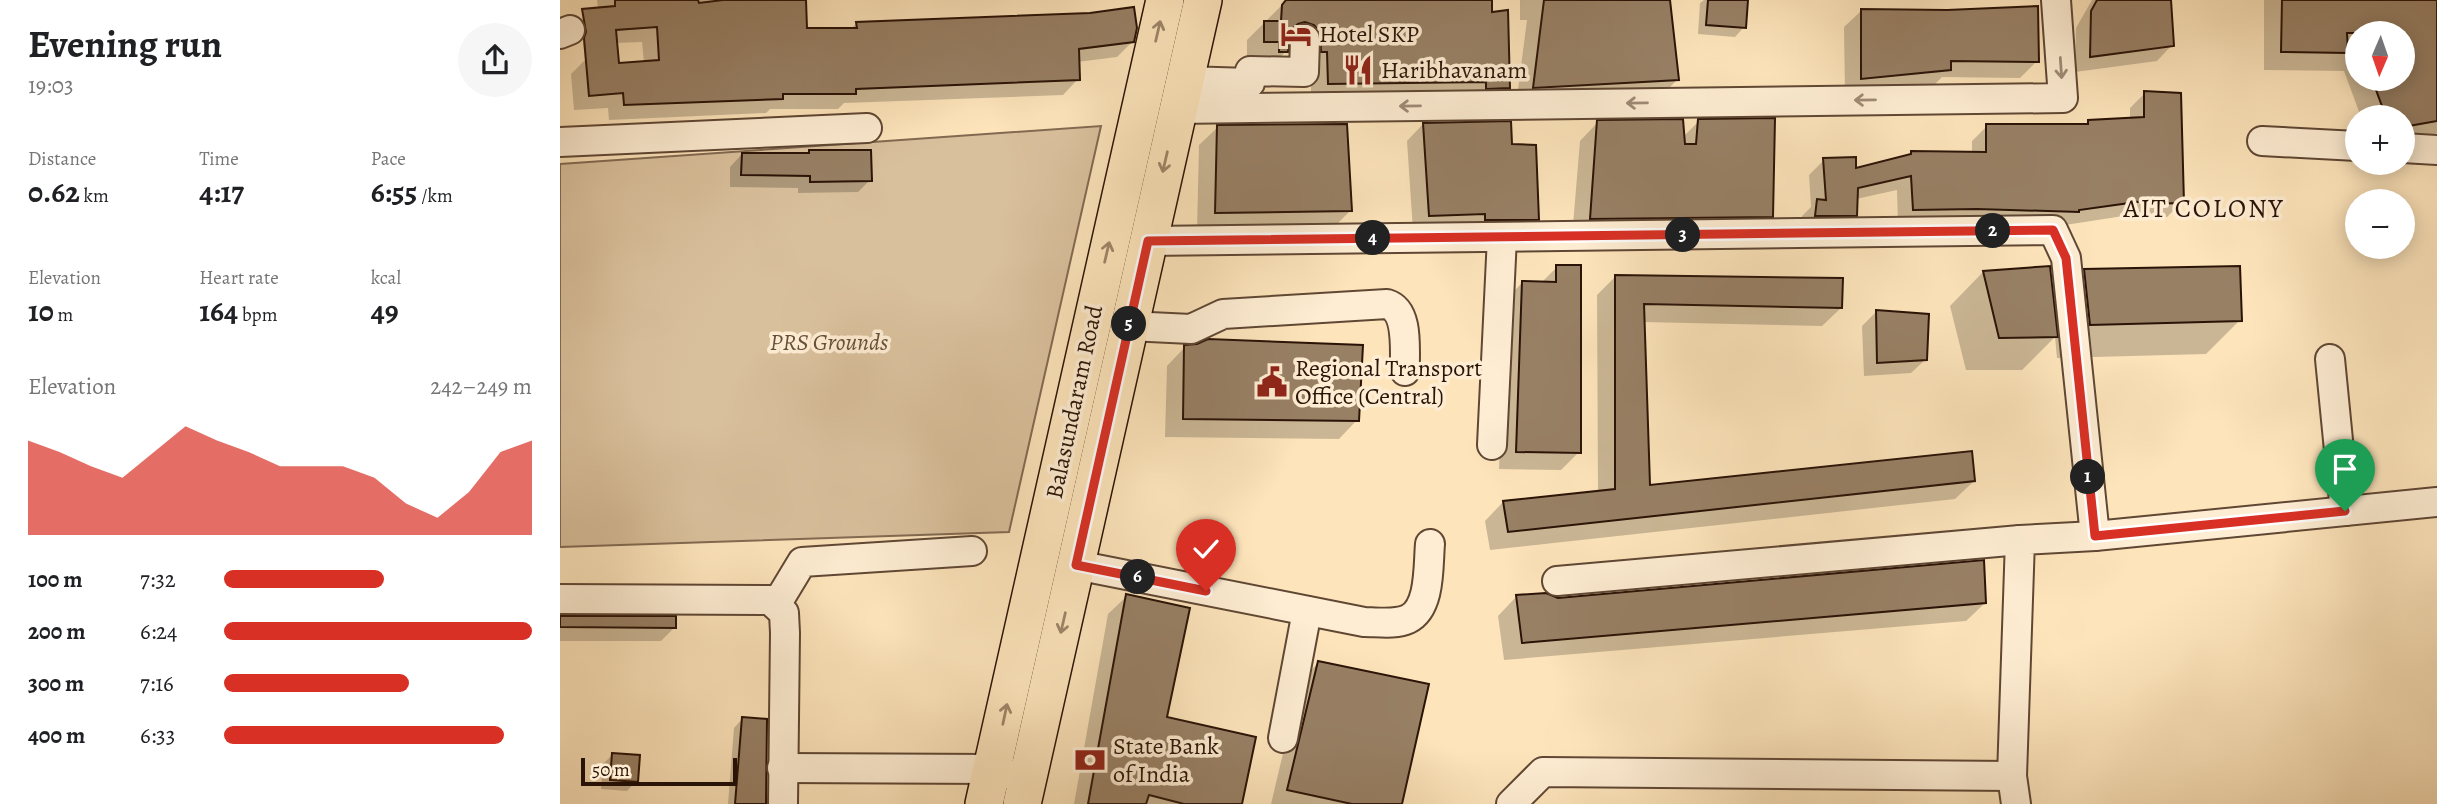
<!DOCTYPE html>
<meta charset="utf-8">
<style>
:root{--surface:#fff;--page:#f6f6f6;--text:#202124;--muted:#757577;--accent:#d93025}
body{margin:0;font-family:Alegreya,serif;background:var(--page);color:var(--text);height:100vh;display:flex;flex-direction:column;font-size:26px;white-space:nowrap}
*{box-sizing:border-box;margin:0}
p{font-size:23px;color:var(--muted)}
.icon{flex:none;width:38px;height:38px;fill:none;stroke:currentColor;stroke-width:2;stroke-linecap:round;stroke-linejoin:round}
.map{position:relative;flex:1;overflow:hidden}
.side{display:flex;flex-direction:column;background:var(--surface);width:560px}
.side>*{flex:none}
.needle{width:46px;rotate:182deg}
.tools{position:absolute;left:1785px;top:21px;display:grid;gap:14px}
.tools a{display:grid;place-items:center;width:70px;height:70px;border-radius:50%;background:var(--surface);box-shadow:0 4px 18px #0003;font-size:35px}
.scale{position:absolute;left:21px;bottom:18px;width:156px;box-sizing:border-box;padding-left:7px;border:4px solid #2a1307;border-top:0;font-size:19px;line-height:24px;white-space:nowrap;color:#2a1307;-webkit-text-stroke:5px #feedd3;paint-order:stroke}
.pin{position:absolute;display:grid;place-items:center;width:60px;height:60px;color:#fff;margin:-72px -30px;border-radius:50% 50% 50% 0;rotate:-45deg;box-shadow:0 0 7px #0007}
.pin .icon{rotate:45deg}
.km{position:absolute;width:35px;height:35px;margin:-18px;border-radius:50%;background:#222;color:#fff;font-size:19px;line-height:35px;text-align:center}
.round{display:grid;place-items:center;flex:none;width:74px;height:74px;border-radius:37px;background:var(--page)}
.head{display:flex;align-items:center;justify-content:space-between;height:119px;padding:0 28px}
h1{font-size:38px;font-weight:600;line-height:52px}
.figures{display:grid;grid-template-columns:repeat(3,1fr);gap:10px;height:119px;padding:7px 28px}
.figures div{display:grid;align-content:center}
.figures b{font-size:30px;font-weight:600}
.figures small{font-size:19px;font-weight:400}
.figures p{font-size:19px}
.chart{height:196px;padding:14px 28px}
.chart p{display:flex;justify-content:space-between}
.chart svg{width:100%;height:126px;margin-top:7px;fill:var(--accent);opacity:.7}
ul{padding:0 28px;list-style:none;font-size:23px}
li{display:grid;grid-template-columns:112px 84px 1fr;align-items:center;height:52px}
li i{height:18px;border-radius:9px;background:var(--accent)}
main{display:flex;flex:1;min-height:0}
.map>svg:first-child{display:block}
</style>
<main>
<section class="side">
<div class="head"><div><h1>Evening run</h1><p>19:03</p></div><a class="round"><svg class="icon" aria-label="share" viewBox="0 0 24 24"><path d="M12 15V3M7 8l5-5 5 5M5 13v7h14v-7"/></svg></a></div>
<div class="figures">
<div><p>Distance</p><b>0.62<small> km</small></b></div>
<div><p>Time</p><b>4:17</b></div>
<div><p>Pace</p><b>6:55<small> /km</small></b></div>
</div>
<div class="figures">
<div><p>Elevation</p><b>10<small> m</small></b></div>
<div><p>Heart rate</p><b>164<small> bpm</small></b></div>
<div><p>kcal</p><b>49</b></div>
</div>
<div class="chart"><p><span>Elevation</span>242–249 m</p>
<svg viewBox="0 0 160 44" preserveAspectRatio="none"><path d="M0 44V11L10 15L20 20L30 24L40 15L50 6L60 11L70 15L80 20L90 20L100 20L110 24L120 33L130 38L140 29L150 15L160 11V44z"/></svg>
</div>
<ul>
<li><b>100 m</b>7:32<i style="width:52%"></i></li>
<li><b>200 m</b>6:24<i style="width:100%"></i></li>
<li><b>300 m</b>7:16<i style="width:60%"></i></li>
<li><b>400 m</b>6:33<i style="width:91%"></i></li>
</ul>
</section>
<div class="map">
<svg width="1877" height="804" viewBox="0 0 1877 804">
<rect width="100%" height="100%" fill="#fde4bb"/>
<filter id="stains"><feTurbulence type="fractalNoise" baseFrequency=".00286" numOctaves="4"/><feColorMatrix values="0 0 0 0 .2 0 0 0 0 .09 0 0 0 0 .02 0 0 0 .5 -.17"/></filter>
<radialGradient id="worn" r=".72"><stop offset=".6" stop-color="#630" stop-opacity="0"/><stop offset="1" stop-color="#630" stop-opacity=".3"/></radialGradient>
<path fill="#d9c09c" stroke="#826a52" stroke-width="2" d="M541 126 449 532 0 547V164Z"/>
<g fill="#0003" fill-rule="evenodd">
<path d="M37 0H245V29H291L297 23 573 41 557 57 517 62 518 79 503 95 284 103 278 109H210L206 113 49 120 48 108 14 110 11 74 25 60 21 25 38 9ZM82 42 84 63 57 64 55 43Z"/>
<path d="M727 0H930V14L948 88 931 105 751 100V69L737 42 728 39 726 51 709 69 687 59V40Z"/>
<path d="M960 0H1109L1117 80 1099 98 956 105 967 20H960Z"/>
<path d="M1144 0H1187L1184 27 1175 37 1138 34 1140 3Z"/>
<path d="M1532 0H1610L1612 45 1597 61 1515 72 1516 28Z"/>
<path d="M1704 0H1877V133L1870 136 1843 141V117H1801L1784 71 1704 70ZM1797 33H1843V79H1797Z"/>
<path d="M1301 11 1477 61 1460 78 1382 77 1373 86 1285 95 1284 27Z"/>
<path d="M1585 93 1622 202 1607 217 1570 219V215L1505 225 1338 224 1337 190 1296 199 1295 215 1280 230 1241 231 1242 216 1251 207 1249 175 1264 160 1295 170 1347 157 1351 152 1412 154V141L1427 126H1524L1529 121 1570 120V108Z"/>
<path d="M1139 121 1211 216 1193 235 1012 237 1020 141 1038 122 1123 137Z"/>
<path d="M863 124 950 145 977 219 960 236 853 231 847 141Z"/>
<path d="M658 127 790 211 772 229 637 231 639 145Z"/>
<path d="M182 154 310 180 298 192 238 193V188L170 187V167Z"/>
<path d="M997 267 1019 452 1001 470 939 469 945 300 963 282 981 283Z"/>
<path d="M1525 271 1680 320 1646 354 1497 358 1495 337 1462 370H1406L1390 306 1423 272 1492 303Z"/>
<path d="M1055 277 1281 308 1262 326 1083 322 1088 487 1414 481 1395 499 930 550 925 521 943 502 1038 492 1037 295Z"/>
<path d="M1316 312 1366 359 1351 373 1304 376 1302 326Z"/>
<path d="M625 347 797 420 779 439 605 437 607 366Z"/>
<path d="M567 596 605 718 681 804H514L548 614Z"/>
<path d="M956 597 998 599 1425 603 1406 621 944 660 938 616Z"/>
<path d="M0 617 115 627 101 641H0Z"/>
<path d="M758 663 840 804H711L740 682Z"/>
<path d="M183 718 206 804H168L174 728Z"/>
<path d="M52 755 76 781 67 791 41 789 43 764Z"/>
</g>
<g fill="#988065" stroke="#2a1307" stroke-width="2" fill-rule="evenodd">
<path d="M55 0H138L139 3 163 0H246L247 28H297L296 22 530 13 574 7 577 28 574 42 519 49 520 80 296 89V94H223V99L64 105 63 93 29 96 24 38 26 32 22 9 55 6ZM97 27 99 60 59 63 56 30Z"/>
<path d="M726 0H932V12L948 10 950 88 926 89V82L768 84 767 52H761L760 32 754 25 745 22 738 24 731 30 728 52H719V42H704V21H721L722 5Z"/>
<path d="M984 0H1110L1119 80 973 88Z"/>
<path d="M1148 0H1188L1186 28 1146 25Z"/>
<path d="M1537 0H1611L1614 46 1530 57 1531 11Z"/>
<path d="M1722 0H1877V121L1843 127V117H1826L1812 79H1843V33H1787L1788 53 1721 52Z"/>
<path d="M1478 6 1479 62 1391 61V70L1301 79V9L1387 10Z"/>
<path d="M1584 91 1621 93 1624 203 1584 204V201L1519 210V212L1417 209 1353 210 1351 176 1298 188 1297 216H1255L1257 199 1266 200 1263 158 1296 157V168L1351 154V151L1426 152V124H1528V120L1584 117Z"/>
<path d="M1215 118 1213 217 1030 219 1037 120 1123 119 1125 144H1136L1138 119Z"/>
<path d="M951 121 952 144 976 145 979 220H925V214L869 216 863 123Z"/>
<path d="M787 124 792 211 655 213 657 125Z"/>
<path d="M249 150H311L312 181 250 182V176L181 175 182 153H249Z"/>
<path d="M996 265H1021V453L956 452 962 281 996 282Z"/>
<path d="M1490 266 1498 337 1439 338 1423 271Z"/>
<path d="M1680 266 1682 321 1530 325 1524 269Z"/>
<path d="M1055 275 1283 278 1282 308 1084 304 1090 485 1412 451 1415 481 948 532 943 501 1055 489Z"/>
<path d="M1316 310 1369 314 1367 360 1317 363Z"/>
<path d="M648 339 803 345 799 421 623 419 624 345 637 344Z"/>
<path d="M1424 560 1426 603 962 643 956 595 986 593 998 598Z"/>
<path d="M566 594 630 608 607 717 696 737 682 804H624L589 795 586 804H528Z"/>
<path d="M0 616H116V628L0 627Z"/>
<path d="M758 661 869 684 842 804H792L727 790Z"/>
<path d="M182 717 207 719 206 804H175Z"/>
<path d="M52 753 80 755 78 782 50 780Z"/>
</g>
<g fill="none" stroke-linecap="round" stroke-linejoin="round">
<g stroke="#5f4734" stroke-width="32">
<g id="minor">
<path d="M0 34 10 30"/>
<path d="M624 81 690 83V71L744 72 745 39"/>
<path d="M617 109 1503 98 1496 0"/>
<path d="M1702 141 1797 146"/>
<path d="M0 142 307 128"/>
<path d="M1843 148 1877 150"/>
<path d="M588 241 1493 230 1506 258 1535 536"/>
<path d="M569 326 631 329 663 314 827 304C850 311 844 352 845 371"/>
<path d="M1770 359 1785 511"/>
<path d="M932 445 942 237"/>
<path d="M516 565 804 622C818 622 835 625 848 619 871 608 868 565 870 544"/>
<path d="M997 581 1460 540"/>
<path d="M0 599 210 600 224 613 225 633 223 804"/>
<path d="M216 605 242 562 412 551"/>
<path d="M723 738 747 611"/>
<path d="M222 768 433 769 451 775"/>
<path d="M951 804 983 772 1452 776"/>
<path d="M1456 804 1452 776 1460 540 1535 536 1877 502"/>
</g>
</g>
<g stroke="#2a1307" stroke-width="40">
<g id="major">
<path d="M424 804 605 0"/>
<path d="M462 804 643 0"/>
</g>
</g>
<use href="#minor" stroke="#feedd3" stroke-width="28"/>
<use href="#major" stroke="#fde4bb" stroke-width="37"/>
</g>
<defs><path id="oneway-shaft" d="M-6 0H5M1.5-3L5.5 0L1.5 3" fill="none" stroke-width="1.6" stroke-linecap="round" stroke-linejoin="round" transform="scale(1.75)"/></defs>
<g stroke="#9e866a">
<use href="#oneway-shaft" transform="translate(598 31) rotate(-77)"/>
<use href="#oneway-shaft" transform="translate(605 162) rotate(103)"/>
<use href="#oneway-shaft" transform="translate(547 252) rotate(-77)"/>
<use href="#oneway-shaft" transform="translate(503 623) rotate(103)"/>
<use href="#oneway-shaft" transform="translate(445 714) rotate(-78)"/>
</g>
<g stroke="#9f8b77">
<use href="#oneway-shaft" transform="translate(1501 68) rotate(86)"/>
<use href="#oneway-shaft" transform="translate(1305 100) rotate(179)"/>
<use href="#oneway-shaft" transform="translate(1077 103) rotate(179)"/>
<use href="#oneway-shaft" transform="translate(850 106) rotate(179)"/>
</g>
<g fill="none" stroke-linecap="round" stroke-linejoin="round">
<g stroke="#fff" stroke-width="14">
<path id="route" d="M646 591 516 565 588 241 1493 230 1506 258 1535 536 1785 511"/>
</g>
<use href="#route" stroke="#d93025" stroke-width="9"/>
</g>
<defs>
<g id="hotel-bare" transform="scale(2.415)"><path d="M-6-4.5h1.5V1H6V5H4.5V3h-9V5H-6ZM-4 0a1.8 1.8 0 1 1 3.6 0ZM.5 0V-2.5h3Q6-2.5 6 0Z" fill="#8f2418" stroke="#feedd3" stroke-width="2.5" paint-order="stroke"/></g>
<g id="restaurant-bare" transform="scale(2.415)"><path d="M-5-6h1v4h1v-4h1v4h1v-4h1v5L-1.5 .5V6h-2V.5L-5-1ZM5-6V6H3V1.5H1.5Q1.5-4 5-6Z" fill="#8f2418" stroke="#feedd3" stroke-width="2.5" paint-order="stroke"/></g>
<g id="civic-bare" transform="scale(2.415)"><path d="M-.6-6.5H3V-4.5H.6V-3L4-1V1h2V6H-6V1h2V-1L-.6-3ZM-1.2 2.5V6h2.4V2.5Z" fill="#8f2418" stroke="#feedd3" stroke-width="2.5" paint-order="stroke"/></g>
<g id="bank-bare" transform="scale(2.415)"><path d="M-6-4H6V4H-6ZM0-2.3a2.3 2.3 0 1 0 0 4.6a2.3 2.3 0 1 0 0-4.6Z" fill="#8f2418" stroke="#feedd3" stroke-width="2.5" paint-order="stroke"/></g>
</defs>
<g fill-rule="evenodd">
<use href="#hotel-bare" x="736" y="34"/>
<use href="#restaurant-bare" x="798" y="70"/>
<use href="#civic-bare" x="712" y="382"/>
<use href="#bank-bare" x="530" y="760"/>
</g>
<g text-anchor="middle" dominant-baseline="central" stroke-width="7" stroke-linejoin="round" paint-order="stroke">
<g font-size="24" fill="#2a1307" stroke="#feedd3" text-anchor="start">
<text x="759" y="34">Hotel SKP</text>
<text x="821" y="70">Haribhavanam</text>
<text x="735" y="368">Regional Transport<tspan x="735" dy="28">Office (Central)</tspan></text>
<text x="553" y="746">State Bank<tspan x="553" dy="28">of India</tspan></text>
</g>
<g font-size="24" font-style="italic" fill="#67503b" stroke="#feedd3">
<text x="269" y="342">PRS Grounds</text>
</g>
<g font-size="24" fill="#2a1307" stroke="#feedd3">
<text transform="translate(514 402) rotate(-78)">Balasundaram Road</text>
</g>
<g font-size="26" letter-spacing="2" fill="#2a1307" stroke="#feedd3">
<text x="1644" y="208">AIT COLONY</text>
</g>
</g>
<rect width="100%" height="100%" filter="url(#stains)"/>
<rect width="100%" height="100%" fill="url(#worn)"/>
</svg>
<div class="tools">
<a><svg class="needle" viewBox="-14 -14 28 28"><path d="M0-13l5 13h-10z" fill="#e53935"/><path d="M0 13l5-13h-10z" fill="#757577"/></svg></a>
<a>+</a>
<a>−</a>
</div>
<div class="scale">50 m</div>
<div class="pin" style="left:1785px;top:511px;background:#1e9e55"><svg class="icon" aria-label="arrive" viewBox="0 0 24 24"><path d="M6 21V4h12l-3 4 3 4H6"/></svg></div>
<div class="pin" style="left:646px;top:591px;background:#d93025"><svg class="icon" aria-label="check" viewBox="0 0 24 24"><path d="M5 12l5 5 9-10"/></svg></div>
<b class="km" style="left:1528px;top:477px">1</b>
<b class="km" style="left:1433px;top:231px">2</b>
<b class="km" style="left:1123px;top:235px">3</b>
<b class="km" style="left:813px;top:238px">4</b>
<b class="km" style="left:569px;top:324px">5</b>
<b class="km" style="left:578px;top:577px">6</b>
</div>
</main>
